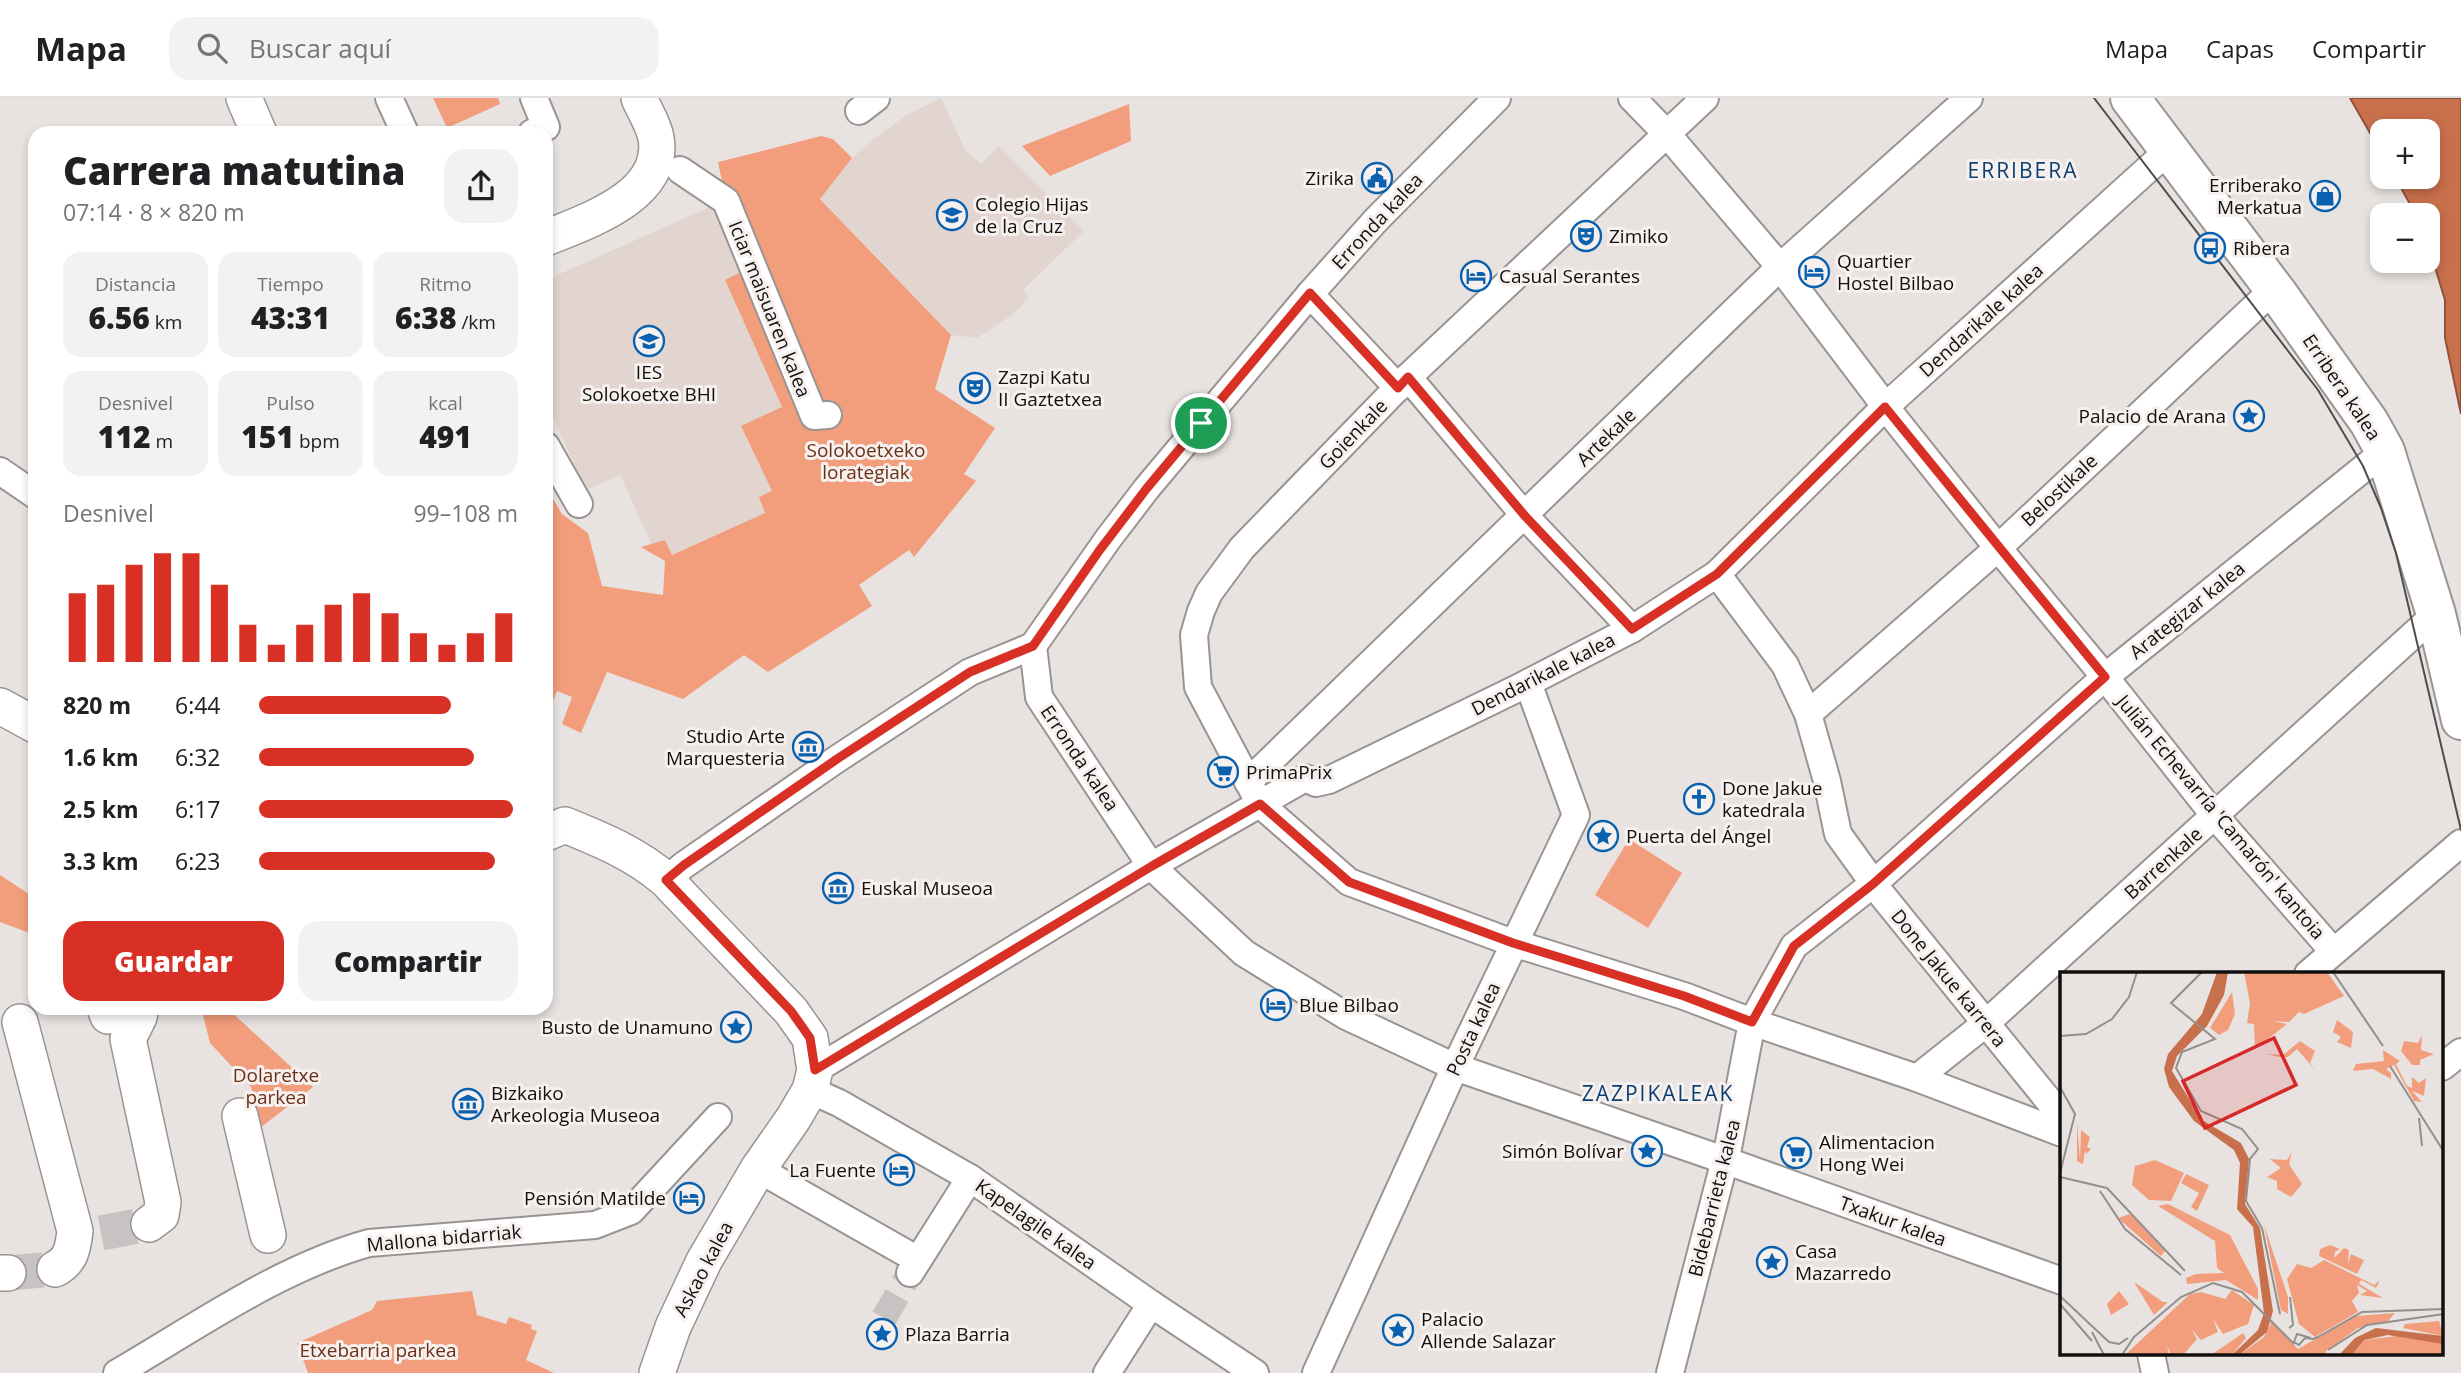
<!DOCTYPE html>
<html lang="es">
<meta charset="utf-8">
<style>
:root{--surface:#fff;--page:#f2f2f2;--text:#202124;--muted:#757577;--line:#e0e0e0;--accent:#d93025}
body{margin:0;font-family:"Open Sans",sans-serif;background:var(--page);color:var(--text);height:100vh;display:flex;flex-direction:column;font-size:26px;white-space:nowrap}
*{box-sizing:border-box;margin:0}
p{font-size:23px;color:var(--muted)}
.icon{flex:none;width:38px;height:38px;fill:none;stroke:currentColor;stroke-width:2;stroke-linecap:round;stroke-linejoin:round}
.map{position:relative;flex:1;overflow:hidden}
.sheet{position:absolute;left:28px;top:28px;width:525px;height:889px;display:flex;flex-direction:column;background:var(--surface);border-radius:21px;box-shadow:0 4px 10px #0003}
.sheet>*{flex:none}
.tools{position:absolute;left:2370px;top:21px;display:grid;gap:14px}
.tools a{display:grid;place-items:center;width:70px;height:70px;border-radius:14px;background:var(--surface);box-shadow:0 4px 10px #0003;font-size:35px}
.pin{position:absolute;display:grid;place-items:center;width:60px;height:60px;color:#fff;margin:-30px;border:4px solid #fff;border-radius:50%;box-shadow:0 2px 7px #0007}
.round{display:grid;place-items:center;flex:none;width:74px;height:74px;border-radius:21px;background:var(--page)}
.head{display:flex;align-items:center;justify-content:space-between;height:119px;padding:0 35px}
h1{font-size:38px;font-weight:800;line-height:52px}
.stats{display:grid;grid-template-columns:repeat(3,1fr);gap:10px;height:119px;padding:7px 35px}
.stats div{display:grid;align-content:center;border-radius:18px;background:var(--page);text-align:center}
.stats b{font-size:30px;font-weight:800}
.stats small{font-size:19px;font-weight:400}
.stats p{font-size:19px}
.chart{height:196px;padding:14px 35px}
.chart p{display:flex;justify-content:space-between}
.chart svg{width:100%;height:126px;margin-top:7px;stroke:var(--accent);stroke-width:6}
.primary-button{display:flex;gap:14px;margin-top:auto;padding:14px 35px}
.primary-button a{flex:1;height:80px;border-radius:21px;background:var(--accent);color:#fff;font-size:28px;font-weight:800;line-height:80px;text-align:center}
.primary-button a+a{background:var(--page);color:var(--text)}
ul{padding:0 35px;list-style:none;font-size:23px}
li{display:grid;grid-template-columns:112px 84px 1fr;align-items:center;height:52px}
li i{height:18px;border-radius:9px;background:var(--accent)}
header{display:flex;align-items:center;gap:42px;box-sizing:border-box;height:98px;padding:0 35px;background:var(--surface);border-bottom:2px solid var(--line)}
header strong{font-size:33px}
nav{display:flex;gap:38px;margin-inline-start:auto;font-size:24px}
.search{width:490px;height:63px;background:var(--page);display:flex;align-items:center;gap:18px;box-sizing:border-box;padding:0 24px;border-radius:21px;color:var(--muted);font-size:26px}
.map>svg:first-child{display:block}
</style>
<header>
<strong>Mapa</strong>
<div class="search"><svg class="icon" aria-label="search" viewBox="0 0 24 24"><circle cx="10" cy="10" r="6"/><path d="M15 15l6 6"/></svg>Buscar aquí</div>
<nav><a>Mapa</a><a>Capas</a><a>Compartir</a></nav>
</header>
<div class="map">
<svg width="2461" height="1275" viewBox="0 0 2461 1275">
<rect width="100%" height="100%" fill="#e8e3e1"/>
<g fill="#e2d5d0">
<path d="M941 0 966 53 981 66 999 48 1084 133 1023 192 1029 200 1012 217 977 240 951 237 820 100 852 60 874 41 905 18Z"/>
<path d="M712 108 742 175 725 182 782 309 745 337 772 393 766 415 672 457 652 447 620 377 586 392 546 304V182Z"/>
</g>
<g fill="#f29e7c">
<path d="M433 0H498L500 6 447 30Z"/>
<path d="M1129 6 1131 43 1050 78 1022 48Z"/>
<path d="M821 38 833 41 852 60 820 101 951 237 935 291 995 330 964 376 976 383 914 459 909 452 859 487 872 508 768 574 744 557 683 601 607 574 581 635 562 626 572 599 557 593 546 619V389L562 416 588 435 602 488 663 497 665 463 641 449 665 442 672 457 765 415 759 399 772 393 741 328 782 309 725 182 741 174 718 64Z"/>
<path d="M1629 741 1682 775 1648 830 1595 797Z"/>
<path d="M0 777 35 800V837L0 824Z"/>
<path d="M178 910H227L313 989 260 1030 251 989 210 945 202 913 180 917Z"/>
<path d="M472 1193 477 1217 506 1226 509 1219 532 1227 531 1231 537 1233 526 1262 554 1275H308L297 1245 372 1212 377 1203Z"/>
</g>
<path fill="#c86f4b" stroke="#915239" stroke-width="2" d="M2350 0H2461V316L2445 240V202L2427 143V117H2416L2395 79H2427V33H2382V56Z"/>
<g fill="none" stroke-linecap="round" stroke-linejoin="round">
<path stroke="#c8c3c2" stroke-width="26" stroke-dasharray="26 13" stroke-linecap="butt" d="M884 1220 910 1175"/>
<g stroke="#c8c3c2" stroke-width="35" stroke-dasharray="35 18" stroke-linecap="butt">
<path d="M101 1135 149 1126"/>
<path d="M8 1175 55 1171"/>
</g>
<g stroke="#999492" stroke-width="30">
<g id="pedestrian">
<path d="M389 0 405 35"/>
<path d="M1497 0 1376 122 1310 196 1147 390 1108 441 1033 548 1039 599 1151 768 1244 855 1346 918 1455 969 1724 1062 2062 1183"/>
<path d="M1632 0 1667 36 1780 169 1895 321 1998 450 2105 579 2215 718 2333 853"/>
<path d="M1705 0 1408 279 1242 450 1209 495 1201 513 1194 537 1198 589 1260 706 1349 784 1513 845 1684 898 1752 924 1917 980 2062 1035"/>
<path d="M859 13 876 0"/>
<path d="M532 35 546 29 534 0"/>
<path d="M680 72 726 103 814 318 828 317"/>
<path d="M1310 196 1398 290"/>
<path d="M1408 279 1525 418 1632 531"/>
<path d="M546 348 579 406"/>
<path d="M0 373 35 397"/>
<path d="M1717 476 1785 567 1808 616 1827 683 1838 736 1882 797 2062 1019"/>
<path d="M1808 616 1998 450 2274 191"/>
<path d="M1248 684 1780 169 1969 0"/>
<path d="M666 782 684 767 837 661 970 574 1033 548"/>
<path d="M2308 876 2461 745"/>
<path d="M2442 969 2461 954"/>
<path d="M815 972 1151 768 1305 680 1316 685 1329 682 1514 592 1632 531 1717 476 1885 309 2169 52"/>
<path d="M1917 980 1985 926 2436 516"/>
<path d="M810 992 839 1005 970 1080 1151 1206 1255 1275"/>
<path d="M758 1071 918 1162"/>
<path d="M910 1175 970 1080"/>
<path d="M2151 1256 2155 1275"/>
<path d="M117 1275C198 1228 279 1170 369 1145L595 1127 631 1113 718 1019"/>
<path d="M1107 1275 1151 1206"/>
<path d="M1316 1275 1455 969 1576 717 1528 585"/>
<path d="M1670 1275 1728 1050 1752 924 1794 848 1873 786 2105 579 2385 353"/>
</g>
</g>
<g stroke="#999492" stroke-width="38">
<g id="minor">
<path d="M244 0 259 35"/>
<path d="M546 140C587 123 666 98 656 40 654 27 644 12 639 0"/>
<path d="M0 608 35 627"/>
<path d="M546 735 565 727C602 742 636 756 666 782L791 913 810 940 815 972 810 992 793 1021 758 1071 704 1163 673 1229 657 1275"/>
<path d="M105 910 108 918"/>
<path d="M141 910 139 919 128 941 163 1104 161 1117 149 1126"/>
<path d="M20 924 75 1133C73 1150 71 1163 55 1171"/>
<path d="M240 1018 268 1137"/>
<path d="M0 1175H8"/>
</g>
</g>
<g stroke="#999492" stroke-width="42">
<path id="tertiary" d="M2130 0 2278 196 2369 324 2385 353 2436 516 2461 622"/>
</g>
<use href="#pedestrian" stroke="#fff" stroke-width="26"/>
<use href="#minor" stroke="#fff" stroke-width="35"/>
<use href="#tertiary" stroke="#fff" stroke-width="38"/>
<path stroke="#504d4b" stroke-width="2" d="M2094 0 2318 292 2363 368 2381 410 2396 455 2461 732"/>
</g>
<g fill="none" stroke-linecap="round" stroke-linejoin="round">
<g stroke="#fff" stroke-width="14">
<path id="route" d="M1310 195 1398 290 1408 279 1525 418 1632 531 1717 476 1885 309 2105 579 1873 786 1794 848 1752 924 1684 898 1513 845 1349 784 1260 706 1152 768 815 972 810 940 791 913 666 782 684 767 837 661 970 574 1033 548 1099 453 1147 390Z"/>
</g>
<use href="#route" stroke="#d93025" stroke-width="9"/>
</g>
<defs>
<g id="civic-ring" transform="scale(1.575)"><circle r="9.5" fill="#f6f0ee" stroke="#0961af" stroke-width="1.5"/><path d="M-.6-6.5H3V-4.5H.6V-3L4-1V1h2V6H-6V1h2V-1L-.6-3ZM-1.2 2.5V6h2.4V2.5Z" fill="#0961af"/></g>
<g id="shop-ring" transform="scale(1.575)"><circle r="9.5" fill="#f6f0ee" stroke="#0961af" stroke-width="1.5"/><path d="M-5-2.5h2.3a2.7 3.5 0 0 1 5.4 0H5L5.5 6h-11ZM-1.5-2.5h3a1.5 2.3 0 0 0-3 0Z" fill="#0961af"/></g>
<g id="school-ring" transform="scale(1.575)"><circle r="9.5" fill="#f6f0ee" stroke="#0961af" stroke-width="1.5"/><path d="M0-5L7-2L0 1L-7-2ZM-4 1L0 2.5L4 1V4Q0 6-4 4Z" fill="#0961af"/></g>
<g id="theatre-ring" transform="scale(1.575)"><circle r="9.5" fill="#f6f0ee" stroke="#0961af" stroke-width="1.5"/><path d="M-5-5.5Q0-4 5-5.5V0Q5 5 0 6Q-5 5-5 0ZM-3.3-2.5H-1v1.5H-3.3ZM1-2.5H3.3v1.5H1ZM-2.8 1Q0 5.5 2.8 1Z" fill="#0961af"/></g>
<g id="bus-ring" transform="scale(1.575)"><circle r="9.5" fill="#f6f0ee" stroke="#0961af" stroke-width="1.5"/><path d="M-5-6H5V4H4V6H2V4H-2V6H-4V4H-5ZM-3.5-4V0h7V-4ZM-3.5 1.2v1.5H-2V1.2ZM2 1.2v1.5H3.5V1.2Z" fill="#0961af"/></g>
<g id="hotel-ring" transform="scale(1.575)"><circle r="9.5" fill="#f6f0ee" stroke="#0961af" stroke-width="1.5"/><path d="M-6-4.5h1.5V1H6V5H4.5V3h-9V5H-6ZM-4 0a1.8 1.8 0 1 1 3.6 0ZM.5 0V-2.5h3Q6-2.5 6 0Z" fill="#0961af"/></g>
<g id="sight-ring" transform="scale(1.575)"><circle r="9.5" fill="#f6f0ee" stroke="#0961af" stroke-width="1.5"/><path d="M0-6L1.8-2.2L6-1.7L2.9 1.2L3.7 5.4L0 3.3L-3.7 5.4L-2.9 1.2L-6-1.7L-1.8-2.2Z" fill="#0961af"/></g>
<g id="museum-ring" transform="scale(1.575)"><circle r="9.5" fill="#f6f0ee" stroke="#0961af" stroke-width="1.5"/><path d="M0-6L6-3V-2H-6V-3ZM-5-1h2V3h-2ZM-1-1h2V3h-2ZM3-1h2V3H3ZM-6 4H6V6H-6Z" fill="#0961af"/></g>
<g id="supermarket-ring" transform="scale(1.575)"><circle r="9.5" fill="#f6f0ee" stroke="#0961af" stroke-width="1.5"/><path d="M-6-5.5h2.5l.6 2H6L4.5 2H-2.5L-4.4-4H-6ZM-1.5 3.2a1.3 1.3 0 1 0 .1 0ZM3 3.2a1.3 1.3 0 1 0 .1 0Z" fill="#0961af"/></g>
<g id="church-ring" transform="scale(1.575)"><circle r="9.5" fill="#f6f0ee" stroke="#0961af" stroke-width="1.5"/><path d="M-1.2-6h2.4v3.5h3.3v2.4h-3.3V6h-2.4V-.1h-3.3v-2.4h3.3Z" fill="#0961af"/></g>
</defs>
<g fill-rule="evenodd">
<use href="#civic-ring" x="1377" y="80"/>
<use href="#shop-ring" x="2325" y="98"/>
<use href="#school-ring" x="952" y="117"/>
<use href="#theatre-ring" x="1586" y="138"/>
<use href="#bus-ring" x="2210" y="150"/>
<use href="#hotel-ring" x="1814" y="174"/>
<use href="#hotel-ring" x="1476" y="178"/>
<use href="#school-ring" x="649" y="243"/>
<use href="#theatre-ring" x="975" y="290"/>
<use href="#sight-ring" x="2249" y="318"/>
<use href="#museum-ring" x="808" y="649"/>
<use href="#supermarket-ring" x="1223" y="674"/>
<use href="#church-ring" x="1699" y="701"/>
<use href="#sight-ring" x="1603" y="738"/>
<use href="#museum-ring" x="838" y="790"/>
<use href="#hotel-ring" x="1276" y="907"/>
<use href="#sight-ring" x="736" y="929"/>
<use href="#museum-ring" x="468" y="1006"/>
<use href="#sight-ring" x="1647" y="1053"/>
<use href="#supermarket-ring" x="1796" y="1055"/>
<use href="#hotel-ring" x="899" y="1072"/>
<use href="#hotel-ring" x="689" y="1100"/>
<use href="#sight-ring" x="1772" y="1164"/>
<use href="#sight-ring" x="1398" y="1232"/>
<use href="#sight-ring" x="882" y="1236"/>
</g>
<g text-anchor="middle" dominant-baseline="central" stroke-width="6" stroke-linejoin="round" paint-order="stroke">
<g font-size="19" fill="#12100f" stroke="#f6f0ee" text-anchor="start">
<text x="1354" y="80" text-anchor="end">Zirika</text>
<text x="2302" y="87" text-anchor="end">Erriberako<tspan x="2302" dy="22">Merkatua</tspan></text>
<text x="975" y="106">Colegio Hijas<tspan x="975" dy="22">de la Cruz</tspan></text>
<text x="1609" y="138">Zimiko</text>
<text x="2233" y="150">Ribera</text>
<text x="1837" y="163">Quartier<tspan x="1837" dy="22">Hostel Bilbao</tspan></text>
<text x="1499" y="178">Casual Serantes</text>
<text x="649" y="274" text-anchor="middle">IES<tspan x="649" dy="22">Solokoetxe BHI</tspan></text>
<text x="998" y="279">Zazpi Katu<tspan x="998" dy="22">II Gaztetxea</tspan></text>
<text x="2226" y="318" text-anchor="end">Palacio de Arana</text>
<text x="785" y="638" text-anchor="end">Studio Arte<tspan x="785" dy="22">Marquesteria</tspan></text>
<text x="1246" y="674">PrimaPrix</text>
<text x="1722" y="690">Done Jakue<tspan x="1722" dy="22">katedrala</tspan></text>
<text x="1626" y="738">Puerta del Ángel</text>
<text x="861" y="790">Euskal Museoa</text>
<text x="1299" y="907">Blue Bilbao</text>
<text x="713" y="929" text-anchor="end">Busto de Unamuno</text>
<text x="491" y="995">Bizkaiko<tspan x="491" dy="22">Arkeologia Museoa</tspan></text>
<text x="1819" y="1044">Alimentacion<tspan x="1819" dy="22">Hong Wei</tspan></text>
<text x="1624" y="1053" text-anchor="end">Simón Bolívar</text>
<text x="876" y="1072" text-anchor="end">La Fuente</text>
<text x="666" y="1100" text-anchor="end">Pensión Matilde</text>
<text x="1795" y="1153">Casa<tspan x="1795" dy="22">Mazarredo</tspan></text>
<text x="1421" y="1221">Palacio<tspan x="1421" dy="22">Allende Salazar</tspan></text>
<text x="905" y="1236">Plaza Barria</text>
</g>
<g font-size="19" fill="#12100f" stroke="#f6f0ee">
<text transform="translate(1377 123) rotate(-47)">Erronda kalea</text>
<text transform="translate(770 211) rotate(68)">Iciar maisuaren kalea</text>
<text transform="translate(1981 222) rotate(-42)">Dendarikale kalea</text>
<text transform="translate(2342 289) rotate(56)">Erribera kalea</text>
<text transform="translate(1353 336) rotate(-46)">Goienkale</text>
<text transform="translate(1606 339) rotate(-44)">Artekale</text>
<text transform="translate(2059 392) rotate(-43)">Belostikale</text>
<text transform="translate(2187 512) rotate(-39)">Arategizar kalea</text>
<text transform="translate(1543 576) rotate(-27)">Dendarikale kalea</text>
<text transform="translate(1080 660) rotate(56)">Erronda kalea</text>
<text transform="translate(2221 719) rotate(50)">Julián Echevarría 'Camarón' kantoia</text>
<text transform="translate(2163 765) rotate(-42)">Barrenkale</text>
<text transform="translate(1949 880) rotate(51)">Done Jakue karrera</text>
<text transform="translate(1473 931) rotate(-65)">Posta kalea</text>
<text transform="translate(1714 1100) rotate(-76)">Bidebarrieta kalea</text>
<text transform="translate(1893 1123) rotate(20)">Txakur kalea</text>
<text transform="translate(1036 1126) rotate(35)">Kapelagile kalea</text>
<text transform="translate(444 1140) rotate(-5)">Mallona bidarriak</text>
<text transform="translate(703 1171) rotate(-62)">Askao kalea</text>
</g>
<g font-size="19" fill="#6b3117" stroke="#f6f0ee">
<text x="866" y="352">Solokoetxeko<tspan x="866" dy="22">lorategiak</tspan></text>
<text x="276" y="977">Dolaretxe<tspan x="276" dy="22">parkea</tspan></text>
<text x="378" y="1252">Etxebarria parkea</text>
</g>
<g font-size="21" letter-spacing="2" fill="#0c3f71" stroke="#f6f0ee">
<text x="2023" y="72">ERRIBERA</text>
<text x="1658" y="995">ZAZPIKALEAK</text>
</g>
</g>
<g transform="translate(2060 874)">
<rect width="383" height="383" fill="#e8e3e1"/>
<path d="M184 0H267L284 24 244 42 239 40 229 50 213 49 227 52 195 77 194 52 187 51 190 31ZM172 20 175 42 168 58 159 63 150 56ZM277 48 293 60 291 76 277 70 281 65 273 60ZM362 63 361 78 374 82 360 88V93H352L341 79 344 69 358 71ZM240 69 255 79 250 91 256 99 237 77 228 85H219L207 82 223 83ZM323 78 340 89 336 92 347 114 352 116V105L359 111 366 106 364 124 352 119 362 130 354 129 334 93 326 97 331 101V107L313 97 293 99 296 92 324 89ZM17 149 20 188 21 158 30 165 27 175 31 177 26 182 25 178 23 192 17 189ZM232 180 229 192 242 212 231 225 217 217V209L207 205 221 196 210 187 227 188ZM95 188 124 201 111 229 89 228 72 213 75 194ZM126 202 149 213 137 239 131 235 139 221 121 211ZM108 232 170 263 198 317V328L166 308 127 312 126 306 136 302 164 301 157 296 155 269 98 234ZM70 242 105 279 101 284 58 246ZM204 253 228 325V342L221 338ZM270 273 280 277 275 280 274 286 284 276 289 278 288 292 291 282 304 288 297 302 259 284 260 277ZM264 288 314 313 320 308 316 316 301 308 299 312 323 326 300 323 307 319 297 313 299 321 292 329 298 340 255 365 239 352 227 307 237 292 251 296ZM74 310 103 330H108L94 343ZM172 318 194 333 188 352 163 362 153 347 158 360 141 368 132 358 137 367 123 383H111L107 373 109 383H65L130 322 141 320 165 327ZM59 319 69 332 51 343 47 332ZM335 341 328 349 298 356 266 379V383H179L204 365 212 349 238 377 296 344ZM379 349 383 364 343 356 345 352ZM183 361 186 366 172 383H151ZM345 363 383 371V383H292L304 368Z" fill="#f29e7c"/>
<path d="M157 0H168L164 23 147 54 117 84 112 99 142 148 181 171 189 187 185 232 200 256 213 339 207 360 179 383H172L198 358 204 341 193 255 177 237 180 191 174 178 134 149 109 115 104 97 108 82 142 42ZM316 356 383 364V372L328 363 304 368 292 383H279L295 366Z" fill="#c86f4b"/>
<path fill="none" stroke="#928f8d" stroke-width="2" d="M142 0 111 31 155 67 122 80 116 96 141 139 182 157 198 177 190 187 186 229 202 256 220 342M273 0 323 74M0 64 26 62 52 47 69 25 77 0M330 94 384 180M0 115 15 142 0 201M359 146 362 174M0 205 47 216M47 216 125 299M40 219 65 257 121 303M0 324 49 370 59 372 68 366M0 332 32 369M229 356 233 353 230 325M32 360 44 383M251 366 237 362 234 370 239 373 245 366 253 367 258 365 302 340 384 337M268 378 307 353 384 342M62 383 74 365 121 325 153 311 182 320 234 372"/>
<path fill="#d62828" fill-opacity="0.15" stroke="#d62828" stroke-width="3.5" d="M214 66 236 113 145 156 123 109Z"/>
<rect width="383" height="383" fill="none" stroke="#12100f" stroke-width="3.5"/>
</g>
</svg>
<div class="tools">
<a>+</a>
<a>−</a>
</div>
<div class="pin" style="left:1201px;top:325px;background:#1e9e55"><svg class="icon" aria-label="arrive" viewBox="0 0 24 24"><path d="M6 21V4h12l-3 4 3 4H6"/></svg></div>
<section class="sheet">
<div class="head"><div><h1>Carrera matutina</h1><p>07:14 · 8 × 820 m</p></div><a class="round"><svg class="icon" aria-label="share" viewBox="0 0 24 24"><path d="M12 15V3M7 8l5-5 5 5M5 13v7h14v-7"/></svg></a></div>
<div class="stats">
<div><p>Distancia</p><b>6.56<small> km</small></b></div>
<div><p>Tiempo</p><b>43:31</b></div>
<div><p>Ritmo</p><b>6:38<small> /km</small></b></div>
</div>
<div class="stats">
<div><p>Desnivel</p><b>112<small> m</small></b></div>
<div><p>Pulso</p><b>151<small> bpm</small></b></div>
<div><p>kcal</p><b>491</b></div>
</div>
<div class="chart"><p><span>Desnivel</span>99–108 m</p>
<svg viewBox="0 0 160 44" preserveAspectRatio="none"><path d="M5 44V20M15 44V17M25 44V10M35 44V6M45 44V6M55 44V17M65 44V31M75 44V38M85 44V31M95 44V24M105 44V20M115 44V27M125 44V34M135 44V38M145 44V34M155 44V27"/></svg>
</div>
<ul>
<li><b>820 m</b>6:44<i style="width:74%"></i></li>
<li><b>1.6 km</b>6:32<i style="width:83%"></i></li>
<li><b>2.5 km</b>6:17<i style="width:98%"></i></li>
<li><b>3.3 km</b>6:23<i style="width:91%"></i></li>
</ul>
<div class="primary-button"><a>Guardar</a><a>Compartir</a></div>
</section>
</div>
